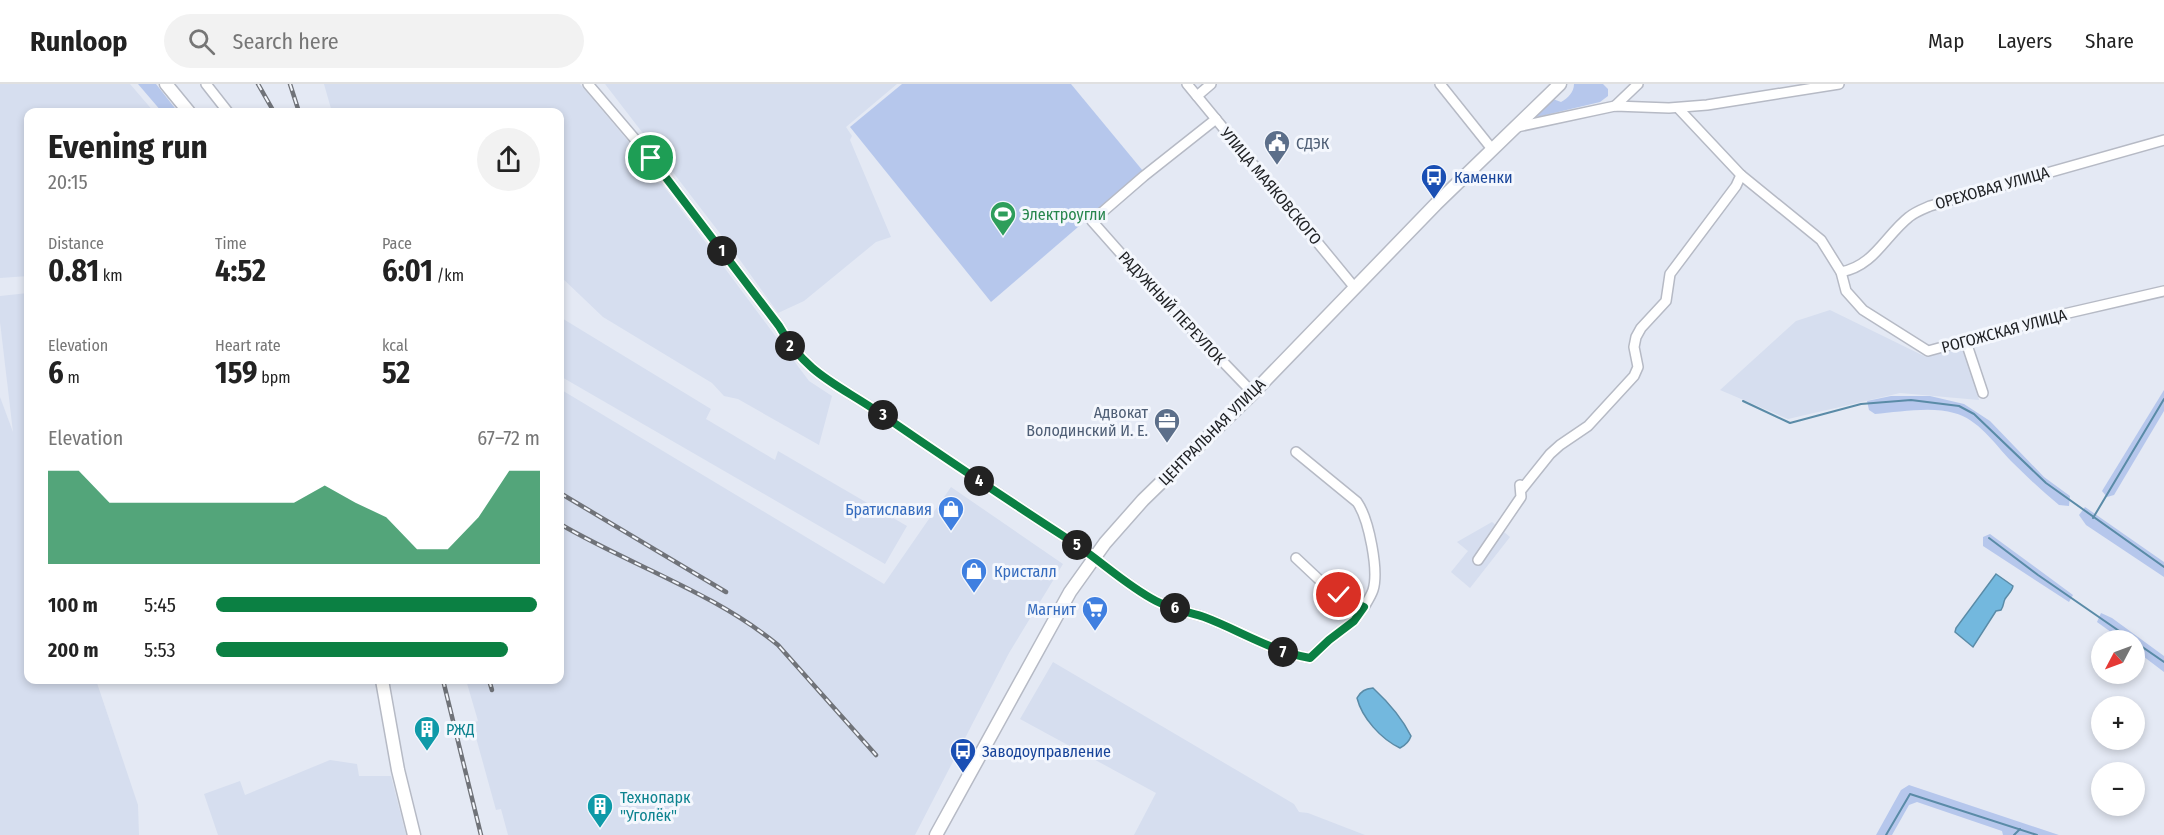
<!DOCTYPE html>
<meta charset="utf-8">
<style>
:root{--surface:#fff;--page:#f2f2f2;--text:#222;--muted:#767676;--line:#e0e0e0;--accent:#0b8043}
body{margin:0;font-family:"Fira Sans Condensed",sans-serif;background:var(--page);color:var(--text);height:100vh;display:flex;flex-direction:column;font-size:22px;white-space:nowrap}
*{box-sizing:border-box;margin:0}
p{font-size:20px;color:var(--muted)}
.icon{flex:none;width:33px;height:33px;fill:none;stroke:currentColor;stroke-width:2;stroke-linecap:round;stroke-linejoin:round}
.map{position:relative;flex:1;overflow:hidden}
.side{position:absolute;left:24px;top:24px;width:540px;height:576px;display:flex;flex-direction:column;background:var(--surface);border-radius:12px;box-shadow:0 3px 9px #0003}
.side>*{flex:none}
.needle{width:39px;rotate:229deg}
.controls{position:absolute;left:2091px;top:546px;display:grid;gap:12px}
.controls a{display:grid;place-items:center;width:54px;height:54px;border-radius:50%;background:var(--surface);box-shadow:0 3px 9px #0003;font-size:30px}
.pin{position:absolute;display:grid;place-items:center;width:51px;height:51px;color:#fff;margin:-26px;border:3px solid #fff;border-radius:50%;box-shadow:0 2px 6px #0007}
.km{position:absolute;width:30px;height:30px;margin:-15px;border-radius:50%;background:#222;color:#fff;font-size:16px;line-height:30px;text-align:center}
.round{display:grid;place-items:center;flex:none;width:63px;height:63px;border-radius:32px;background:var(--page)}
.headline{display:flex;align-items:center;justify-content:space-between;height:102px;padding:0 24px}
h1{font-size:33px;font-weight:700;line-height:45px}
.stats{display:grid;grid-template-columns:repeat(3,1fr);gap:9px;height:102px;padding:6px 24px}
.stats div{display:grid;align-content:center}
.stats b{font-size:30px;font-weight:700}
.stats small{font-size:16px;font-weight:400}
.stats p{font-size:16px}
.chart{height:168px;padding:12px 24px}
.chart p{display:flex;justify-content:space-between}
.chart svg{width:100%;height:108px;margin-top:6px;fill:var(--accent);opacity:.7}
ul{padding:0 24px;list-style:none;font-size:20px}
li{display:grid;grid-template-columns:96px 72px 1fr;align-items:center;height:45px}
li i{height:15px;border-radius:8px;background:var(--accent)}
header{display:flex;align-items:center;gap:36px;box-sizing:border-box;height:84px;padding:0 30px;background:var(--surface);border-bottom:2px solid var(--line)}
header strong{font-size:28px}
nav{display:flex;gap:33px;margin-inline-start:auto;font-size:21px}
.search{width:420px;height:54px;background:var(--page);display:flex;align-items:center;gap:15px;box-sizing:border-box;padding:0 21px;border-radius:33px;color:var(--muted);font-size:22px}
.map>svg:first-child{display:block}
</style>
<header>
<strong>Runloop</strong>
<div class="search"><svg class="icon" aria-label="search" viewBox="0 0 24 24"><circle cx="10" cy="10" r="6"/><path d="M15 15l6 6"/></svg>Search here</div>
<nav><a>Map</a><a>Layers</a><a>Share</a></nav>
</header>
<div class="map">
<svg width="2164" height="751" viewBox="0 0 2164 751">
<rect width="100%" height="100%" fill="#e4e9f4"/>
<g fill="#d6deef">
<path d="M0 0H130L154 28H28V192L0 194Z"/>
<path d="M324 0H580L634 64 635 82 638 84 636 87 637 89 643 96 662 100 809 297 832 312 819 361 738 315 724 312 712 299 603 233 560 192V28H332Z"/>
<path d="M605 0H897L846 43 852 52 850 56 891 153 876 158 804 217 778 229 732 165Z"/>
<path d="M28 209V596H96L138 721 139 751H0V313L13 348 0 238V212Z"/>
<path d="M1830 226 1926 273 1965 264 1979 316 1900 309 1788 335 1720 306 1796 237Z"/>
<path d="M560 233 711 325 706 335 743 357 775 376 778 367 907 442 885 480 560 292Z"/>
<path d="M560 305 884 500 951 403 1063 480 1009 569 915 751H508L501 725 496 726 472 639 478 637 466 596H560Z"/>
<path d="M1492 438 1510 453 1470 504 1451 488 1468 467 1457 458Z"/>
<path d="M1053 578 1294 720 1299 728 1308 729 1365 751H1134L1156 709 1020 635Z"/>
<path d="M230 596H326L285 600Z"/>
<path d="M330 676 357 680 359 692H391L406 751H218L204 710 240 697 245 711Z"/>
</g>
<g fill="#b6c7ec">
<path d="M138 0H156L178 28H162Z"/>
<path d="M902 0H1071L1143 87 991 218 850 43Z"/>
<path d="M1574 0H1603L1608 5V12L1600 18 1537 33 1535 31 1553 15 1561 18C1568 14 1574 8 1574 0Z"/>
<path d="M2164 306V327L2114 411 2107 413 2102 407Z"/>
<path d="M1891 312H1930L1964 320 1990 337 2044 393 2070 412 2069 422 2059 421C2042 407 2026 392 2011 377 1994 359 1978 335 1954 329 1932 322 1898 328 1875 330L1869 326 1867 317Z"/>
<path d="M2085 423 2164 478V493L2086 441 2079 431Z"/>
<path d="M1990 450 2073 511 2069 518 1983 462V453Z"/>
<path d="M2101 529 2112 534 2164 572V588L2135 566 2134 556H2122L2097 538Z"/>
<path d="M1909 701 2059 751H2003L2002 747 1917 718 1909 721 1892 751H1876L1901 706Z"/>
</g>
<g fill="#73b8de" stroke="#5a8ba7" stroke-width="1.5">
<path d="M1996 490 2013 502C2012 508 2008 510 2005 515 2003 519 2004 522 2001 526L1996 527 1973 563 1955 548 1956 544Z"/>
<path d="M1373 604C1387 617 1402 634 1411 652 1409 658 1406 661 1400 664 1381 655 1362 634 1357 614 1361 607 1365 605 1373 604Z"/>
</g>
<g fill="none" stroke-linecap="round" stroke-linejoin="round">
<g stroke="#5a8ba7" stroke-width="2">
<path d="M1743 317 1790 339 1861 320 1911 316 1959 322 1974 330 2046 399 2164 483"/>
<path d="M2093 434 2164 315"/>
<path d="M1989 454 2038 491 2164 578"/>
<path d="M1886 751 1910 710 2037 751"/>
<path d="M2014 751 2020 745"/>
</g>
<g stroke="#b6bac5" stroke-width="12">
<g id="minor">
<path d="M206 0 228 28"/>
<path d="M588 0 651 74 779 242C807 292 838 300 881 330 945 374 1009 417 1074 459 1102 478 1127 502 1156 517 1171 525 1188 528 1204 533 1239 546 1273 568 1310 574L1329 556 1354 537 1364 523 1329 505 1296 474"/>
<path d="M1187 0 1355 204"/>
<path d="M1440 0 1492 65"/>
<path d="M1197 12 1211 0"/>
<path d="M1615 22 1638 0"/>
<path d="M1678 24 1741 91 1821 156 1841 188 1846 207 1863 226 1928 267 2064 230 2164 207"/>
<path d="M1216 35 1144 92 1092 137 1146 198 1253 309"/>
<path d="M1517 43 1615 22 1669 24 1707 21 1839 0"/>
<path d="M1841 188C1874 182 1885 152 1909 133 1915 128 1923 125 1930 122L2164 56"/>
<path d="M1966 258 1983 309"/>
<path d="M1296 368 1357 418C1369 435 1379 487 1373 506 1371 512 1367 518 1364 523"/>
<path d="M1478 476 1521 413 1520 401 1522 405 1550 370 1560 361 1588 342 1634 292 1638 283 1634 263 1636 253 1641 244 1666 217 1670 190 1736 102 1741 91"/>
</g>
</g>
<g stroke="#b6bac5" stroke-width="15">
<g id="major">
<path d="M166 0 189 28"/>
<path d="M382 596 398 686 414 751"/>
<path d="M936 751 1070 508 1105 459 1143 416 1253 309 1436 120 1560 0"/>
</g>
</g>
<use href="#minor" stroke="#fff" stroke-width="9"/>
<use href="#major" stroke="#fff" stroke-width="12"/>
<g stroke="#707379" stroke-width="4.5">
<g id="rail">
<path d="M258 0 274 28"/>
<path d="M290 0 299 28"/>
<path d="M560 409 726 508"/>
<path d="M560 440C632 482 713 508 778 561L876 671"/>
<path d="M443 596 481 751"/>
<path d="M489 596 492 606"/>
</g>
</g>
<use href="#rail" stroke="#f4f7fd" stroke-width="2" stroke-dasharray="7" stroke-linecap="butt"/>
</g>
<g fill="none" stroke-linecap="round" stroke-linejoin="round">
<g stroke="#fff" stroke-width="12">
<path id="route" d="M651 74 779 242C807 292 838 300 881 330 945 374 1009 417 1074 459 1102 478 1127 502 1156 517 1171 525 1188 528 1204 533 1239 546 1273 568 1310 574L1329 556 1354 537 1364 523 1339 511"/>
</g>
<use href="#route" stroke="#0b8043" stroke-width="8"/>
</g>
<defs>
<g id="civic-pin" transform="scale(1.35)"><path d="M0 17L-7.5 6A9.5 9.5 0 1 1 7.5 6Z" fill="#5c6f8a" stroke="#f4f7fd"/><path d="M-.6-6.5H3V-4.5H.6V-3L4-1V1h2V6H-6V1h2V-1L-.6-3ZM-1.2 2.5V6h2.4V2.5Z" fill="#fff"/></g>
<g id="bus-pin" transform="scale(1.35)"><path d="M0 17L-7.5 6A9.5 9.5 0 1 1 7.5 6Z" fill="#1a4fb4" stroke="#f4f7fd"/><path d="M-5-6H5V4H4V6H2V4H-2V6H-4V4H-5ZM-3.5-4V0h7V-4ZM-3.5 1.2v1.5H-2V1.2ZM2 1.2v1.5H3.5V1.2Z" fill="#fff"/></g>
<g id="stadium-pin" transform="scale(1.35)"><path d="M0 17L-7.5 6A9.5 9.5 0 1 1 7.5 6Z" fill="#2e9e5b" stroke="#f4f7fd"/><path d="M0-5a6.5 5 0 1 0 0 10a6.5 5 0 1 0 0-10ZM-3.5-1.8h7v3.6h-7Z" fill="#fff"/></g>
<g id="office-pin" transform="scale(1.35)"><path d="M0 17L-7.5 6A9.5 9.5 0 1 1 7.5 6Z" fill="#5c6f8a" stroke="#f4f7fd"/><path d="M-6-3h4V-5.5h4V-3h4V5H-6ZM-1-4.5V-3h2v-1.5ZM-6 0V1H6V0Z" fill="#fff"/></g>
<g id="shop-pin" transform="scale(1.35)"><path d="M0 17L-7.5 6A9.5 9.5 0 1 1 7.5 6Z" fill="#3f7fe0" stroke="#f4f7fd"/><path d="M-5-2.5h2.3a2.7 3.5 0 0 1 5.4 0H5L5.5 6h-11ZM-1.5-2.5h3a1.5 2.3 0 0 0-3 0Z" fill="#fff"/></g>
<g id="supermarket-pin" transform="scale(1.35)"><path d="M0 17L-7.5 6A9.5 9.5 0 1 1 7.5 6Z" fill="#3f7fe0" stroke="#f4f7fd"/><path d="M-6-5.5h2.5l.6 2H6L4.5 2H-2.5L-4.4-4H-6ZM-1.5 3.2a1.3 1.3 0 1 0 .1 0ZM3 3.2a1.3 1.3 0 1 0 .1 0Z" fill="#fff"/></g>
<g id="building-pin" transform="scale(1.35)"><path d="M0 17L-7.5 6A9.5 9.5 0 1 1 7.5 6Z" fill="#0f9aa8" stroke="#f4f7fd"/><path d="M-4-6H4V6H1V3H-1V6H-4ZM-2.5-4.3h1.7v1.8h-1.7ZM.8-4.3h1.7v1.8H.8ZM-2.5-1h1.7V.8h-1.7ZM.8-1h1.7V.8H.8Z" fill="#fff"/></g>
</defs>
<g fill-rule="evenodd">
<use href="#civic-pin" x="1277" y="59"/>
<use href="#bus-pin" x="1434" y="93"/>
<use href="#stadium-pin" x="1003" y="130"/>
<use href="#office-pin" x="1167" y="337"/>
<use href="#shop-pin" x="951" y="425"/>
<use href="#shop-pin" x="974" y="487"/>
<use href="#supermarket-pin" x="1095" y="525"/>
<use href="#building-pin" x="427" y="645"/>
<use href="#bus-pin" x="963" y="667"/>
<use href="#building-pin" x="600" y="722"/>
</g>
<g text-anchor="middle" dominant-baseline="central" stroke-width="6" stroke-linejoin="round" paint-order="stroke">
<g font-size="16" fill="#4e5e75" stroke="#f4f7fd" text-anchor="start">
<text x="1296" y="59">СДЭК</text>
<text x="1148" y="328" text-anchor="end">Адвокат<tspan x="1148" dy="18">Володинский И. Е.</tspan></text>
</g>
<g font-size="16" fill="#164399" stroke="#f4f7fd" text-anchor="start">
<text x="1454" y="93">Каменки</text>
<text x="982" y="667">Заводоуправление</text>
</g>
<g font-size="16" fill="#212326" stroke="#f4f7fd">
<text transform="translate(1271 102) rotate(50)">УЛИЦА МАЯКОВСКОГО</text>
<text transform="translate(1992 104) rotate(-16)">ОРЕХОВАЯ УЛИЦА</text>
<text transform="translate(1172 224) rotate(47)">РАДУЖНЫЙ ПЕРЕУЛОК</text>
<text transform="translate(2004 247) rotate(-15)">РОГОЖСКАЯ УЛИЦА</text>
<text transform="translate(1212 348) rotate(-45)">ЦЕНТРАЛЬНАЯ УЛИЦА</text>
</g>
<g font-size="16" fill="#27864d" stroke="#f4f7fd" text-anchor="start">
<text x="1022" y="130">Электроугли</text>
</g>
<g font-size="16" fill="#366cbe" stroke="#f4f7fd" text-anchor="end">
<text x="932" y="425">Братиславия</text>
<text x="994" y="487" text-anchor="start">Кристалл</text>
<text x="1076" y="525">Магнит</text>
</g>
<g font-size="16" fill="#0d838f" stroke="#f4f7fd" text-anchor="start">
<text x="446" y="645">РЖД</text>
<text x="620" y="713">Технопарк<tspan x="620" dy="18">"Уголёк"</tspan></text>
</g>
</g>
</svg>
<div class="controls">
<a><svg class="needle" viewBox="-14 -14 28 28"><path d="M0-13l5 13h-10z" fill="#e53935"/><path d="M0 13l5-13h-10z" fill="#767676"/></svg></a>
<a>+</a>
<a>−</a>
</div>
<div class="pin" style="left:651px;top:74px;background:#1e9e55"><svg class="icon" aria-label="arrive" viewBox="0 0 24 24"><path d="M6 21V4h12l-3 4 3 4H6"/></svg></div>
<div class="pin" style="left:1339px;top:511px;background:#d93025"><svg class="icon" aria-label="check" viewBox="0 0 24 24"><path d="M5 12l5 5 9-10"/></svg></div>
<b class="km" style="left:722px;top:167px">1</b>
<b class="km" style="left:790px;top:262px">2</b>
<b class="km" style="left:883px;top:331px">3</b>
<b class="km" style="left:979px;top:397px">4</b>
<b class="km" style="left:1077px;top:461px">5</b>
<b class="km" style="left:1175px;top:524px">6</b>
<b class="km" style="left:1283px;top:568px">7</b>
<section class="side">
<div class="headline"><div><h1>Evening run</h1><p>20:15</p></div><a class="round"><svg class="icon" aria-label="share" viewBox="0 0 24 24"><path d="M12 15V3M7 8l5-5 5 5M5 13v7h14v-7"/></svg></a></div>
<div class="stats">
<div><p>Distance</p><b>0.81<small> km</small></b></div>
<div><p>Time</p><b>4:52</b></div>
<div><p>Pace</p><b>6:01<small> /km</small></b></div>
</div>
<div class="stats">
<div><p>Elevation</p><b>6<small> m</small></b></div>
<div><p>Heart rate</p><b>159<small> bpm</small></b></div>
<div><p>kcal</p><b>52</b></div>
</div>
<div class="chart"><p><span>Elevation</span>67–72 m</p>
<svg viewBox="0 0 160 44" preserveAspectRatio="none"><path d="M0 44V6L10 6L20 19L30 19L40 19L50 19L60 19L70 19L80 19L90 12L100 19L110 25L120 38L130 38L140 25L150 6L160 6V44z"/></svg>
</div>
<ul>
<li><b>100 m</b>5:45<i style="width:99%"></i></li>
<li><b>200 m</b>5:53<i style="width:90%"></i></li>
</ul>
</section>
</div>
